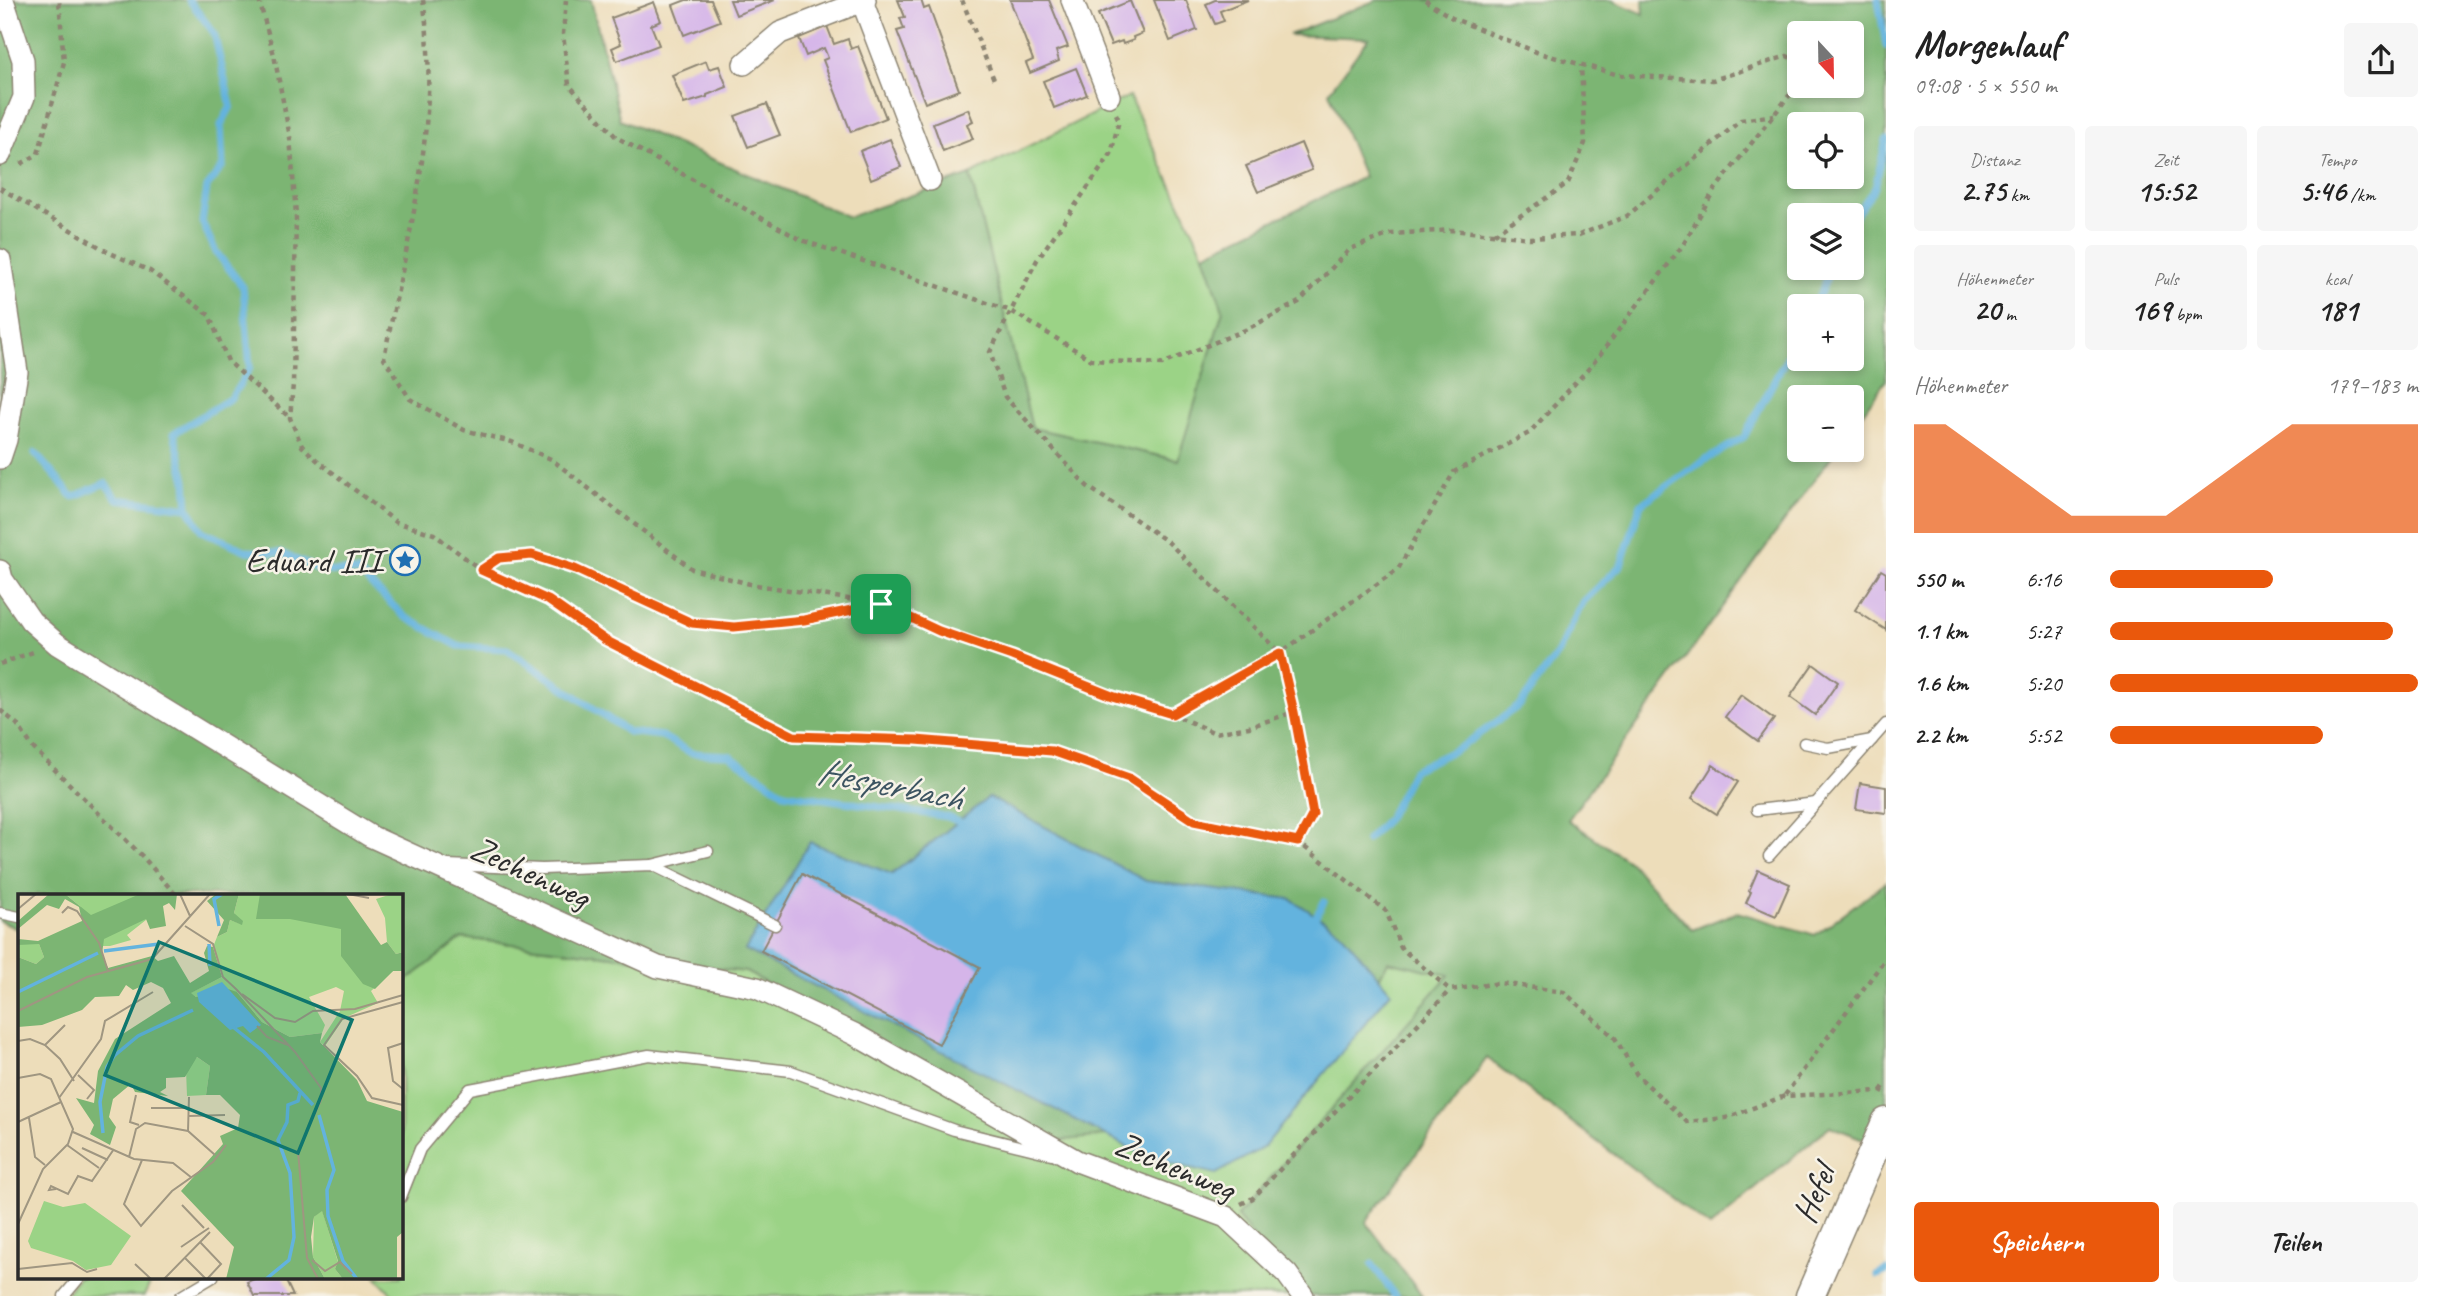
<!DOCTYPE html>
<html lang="de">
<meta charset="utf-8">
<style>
:root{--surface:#fff;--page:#f6f6f6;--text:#222;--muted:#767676;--accent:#ea580c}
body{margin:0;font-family:Caveat,sans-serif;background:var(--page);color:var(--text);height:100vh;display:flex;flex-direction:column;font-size:26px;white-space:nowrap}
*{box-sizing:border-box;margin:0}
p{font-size:23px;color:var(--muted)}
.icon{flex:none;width:38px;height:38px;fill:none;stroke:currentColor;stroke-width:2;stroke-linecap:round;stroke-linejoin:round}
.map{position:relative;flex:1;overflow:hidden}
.drawer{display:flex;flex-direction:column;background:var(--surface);width:560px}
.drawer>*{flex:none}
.needle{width:46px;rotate:158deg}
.tools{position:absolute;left:1787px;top:21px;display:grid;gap:14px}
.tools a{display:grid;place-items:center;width:77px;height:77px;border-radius:7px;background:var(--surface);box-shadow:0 4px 10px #0003;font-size:35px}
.pin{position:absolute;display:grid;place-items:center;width:60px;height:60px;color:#fff;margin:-30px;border-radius:14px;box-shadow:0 4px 10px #0006}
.round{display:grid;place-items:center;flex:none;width:74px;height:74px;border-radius:7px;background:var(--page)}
.overview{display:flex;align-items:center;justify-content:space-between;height:119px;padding:0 28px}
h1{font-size:38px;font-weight:700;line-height:52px}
.metrics{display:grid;grid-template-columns:repeat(3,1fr);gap:10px;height:119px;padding:7px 28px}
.metrics div{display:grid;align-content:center;border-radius:7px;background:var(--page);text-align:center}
.metrics b{font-size:30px;font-weight:700}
.metrics small{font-size:19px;font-weight:400}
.metrics p{font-size:19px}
.chart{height:196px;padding:14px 28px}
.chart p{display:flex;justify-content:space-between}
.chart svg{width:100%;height:126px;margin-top:7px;fill:var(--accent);opacity:.7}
.button{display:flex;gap:14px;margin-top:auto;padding:14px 28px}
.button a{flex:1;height:80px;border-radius:7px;background:var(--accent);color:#fff;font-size:28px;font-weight:700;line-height:80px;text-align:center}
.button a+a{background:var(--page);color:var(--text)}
ul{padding:0 28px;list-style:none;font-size:23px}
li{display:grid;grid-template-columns:112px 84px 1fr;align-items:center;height:52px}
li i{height:18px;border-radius:9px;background:var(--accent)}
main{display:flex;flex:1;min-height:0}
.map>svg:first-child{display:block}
</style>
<main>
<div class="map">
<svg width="1886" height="1296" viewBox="0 0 1886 1296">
<rect width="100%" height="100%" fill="#f7f3e8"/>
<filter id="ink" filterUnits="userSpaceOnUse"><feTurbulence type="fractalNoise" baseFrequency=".0143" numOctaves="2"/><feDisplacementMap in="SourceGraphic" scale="14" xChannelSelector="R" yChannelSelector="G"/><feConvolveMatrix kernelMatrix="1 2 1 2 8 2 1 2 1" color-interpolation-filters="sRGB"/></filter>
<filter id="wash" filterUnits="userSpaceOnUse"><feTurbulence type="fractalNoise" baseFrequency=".00686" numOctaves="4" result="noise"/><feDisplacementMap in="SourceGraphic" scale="28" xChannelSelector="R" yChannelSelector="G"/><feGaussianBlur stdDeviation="1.57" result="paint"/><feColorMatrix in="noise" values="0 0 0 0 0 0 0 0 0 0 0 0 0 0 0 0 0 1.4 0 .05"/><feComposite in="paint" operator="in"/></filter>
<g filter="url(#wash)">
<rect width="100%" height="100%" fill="#edddba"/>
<g fill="#9bd386" stroke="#637f58" stroke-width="2">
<path d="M1129 96 1204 254 1223 310 1178 460 1032 428 970 175Z"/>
<path d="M462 938 746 972 1055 1141 1365 1006 1388 961 1450 975 1237 1216 1301 1296H394L376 1277H401V985Z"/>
<path d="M78 1277H153L144 1296H65Z"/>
</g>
<path fill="#7cb573" stroke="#54704f" stroke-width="2" fill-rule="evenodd" d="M0 0H591L620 120 849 217 970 175 1032 428 1178 460 1223 310 1204 254 1364 177 1329 92 1369 38 1289 35 1377 0H1611L1644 14 1643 0H1886V380L1852 428V397H1799V450H1836L1568 820 1631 863 1692 930 1737 912 1815 935 1886 882V1148L1830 1126 1710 1227 1487 1058 1366 1222 1422 1296H1301L1237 1216 1449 975 1388 961 1365 1006 1147 1132 1055 1141 746 972 462 938 401 985V895H19V930L0 921ZM1799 33H1852V86H1799ZM1799 124H1852V177H1799ZM1799 215H1852V268H1799ZM1799 306H1852V359H1799Z"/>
<path fill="#63b3de" stroke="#476f84" stroke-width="2" d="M989 797 1146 881 1291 899 1341 932 1391 992 1264 1147 1216 1174 1151 1159 745 950 810 842 892 874Z"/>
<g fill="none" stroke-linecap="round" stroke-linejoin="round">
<g stroke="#63b3de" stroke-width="7">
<path d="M1878 0 1886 46"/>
<path d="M1852 221 1875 187 1886 140"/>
<path d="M1815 306 1831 268"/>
<path d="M35 453 73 497 105 483 117 499 188 508 202 531 247 551 281 553 322 571 358 572 405 617 458 646 507 649 628 732 662 736 691 753 729 755 784 793 948 817 966 825"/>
<path d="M188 508 186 481 174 433 231 398 250 368 243 287 216 252 202 222 207 187 223 166 221 125 231 106 214 33 189 0"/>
<path d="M1367 840 1388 818 1413 770 1461 747 1520 705 1558 653 1582 603 1621 565 1641 504 1694 467 1744 437 1799 335"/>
<path d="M1312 923 1324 902"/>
<path d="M1372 1264 1395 1296"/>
<path d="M1878 1275 1886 1271"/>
</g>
</g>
<g id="blocks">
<g fill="#d5b5e9">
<path d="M686 0H711L720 21 684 35 673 5Z"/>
<path d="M730 0H775L736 15Z"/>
<path d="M898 0H921L924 9 929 7 959 90 925 103 897 31 904 29 900 18 905 17Z"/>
<path d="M1010 0H1049L1068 47 1056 51 1059 61 1030 73 1026 63 1033 60Z"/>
<path d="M1154 0H1186L1197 30 1170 41Z"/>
<path d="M1215 0H1248L1220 11 1224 21 1215 24 1206 4Z"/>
<path d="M1130 1 1143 33 1133 37 1134 40 1123 44 1122 41 1111 45 1098 14Z"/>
<path d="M654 2 661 21 651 25 659 45 617 61 612 48 621 44 611 18Z"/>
<path d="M827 26 834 44 848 39 851 49 858 46 886 118 851 132 823 60 828 58 824 48 806 56 799 38Z"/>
<path d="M706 61 709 69 719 66 727 87 707 95V97L684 104 672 75Z"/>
<path d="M1076 68 1087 95 1054 108 1043 81Z"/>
<path d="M767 104 780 135 748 147 735 116Z"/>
<path d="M968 109 973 121 967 124 973 139 943 151 933 123Z"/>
<path d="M890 139 901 167 871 179 860 151Z"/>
<path d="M1301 143 1312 170 1258 192 1246 166Z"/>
<path d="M1881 570 1886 573V630L1855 610Z"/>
<path d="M1813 664 1838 682 1815 715 1790 697Z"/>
<path d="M1741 695 1774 719 1758 741 1725 717Z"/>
<path d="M1713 765 1738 782 1717 814 1692 798Z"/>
<path d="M1860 783 1886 787V813L1856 809Z"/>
<path d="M1758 870 1790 884 1776 916 1746 903 1751 892 1749 891Z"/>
<path d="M802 874 980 967 939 1044 761 951Z"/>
<path d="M258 1277H284L293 1296H254L247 1282Z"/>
</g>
</g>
</g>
<g filter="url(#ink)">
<use href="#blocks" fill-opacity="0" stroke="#8c8472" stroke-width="2"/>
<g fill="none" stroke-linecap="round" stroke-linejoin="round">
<g stroke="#8c8472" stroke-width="13">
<g id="service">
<path d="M1804 743 1828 748 1872 740"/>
<path d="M1757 810 1816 803"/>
<path d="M1769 856 1886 724"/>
<path d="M447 865 542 869 652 865 775 925"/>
<path d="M652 865 708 851"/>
<path d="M0 913 19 917"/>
<path d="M401 1197 420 1149 470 1089 649 1055 791 1071 954 1130 1051 1154"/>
<path d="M64 1296 80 1277"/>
<path d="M181 1296 213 1277"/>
</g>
</g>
<g stroke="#8c8472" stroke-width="24">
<g id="minor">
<path d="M1072 0 1109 96"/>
<path d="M862 1 930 180"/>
<path d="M744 64 780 33 865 0"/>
<path d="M0 155 24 97 23 60 3 0"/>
<path d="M0 260 17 372 6 440 0 458"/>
<path d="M0 571 2 579 31 621 57 644 370 836 658 967 757 988 854 1034 1077 1161 1226 1217 1287 1274 1303 1296"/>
</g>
</g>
<g stroke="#8c8472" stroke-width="31">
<path id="secondary" d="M1810 1296 1886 1122"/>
</g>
<g stroke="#8c8472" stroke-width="4.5" stroke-dasharray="5 5" stroke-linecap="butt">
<path d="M259 0 274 55 290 137 296 215 293 384 290 418 302 446 319 462 396 522 434 534 481 570 548 600 605 640 794 736 916 740 1052 751 1129 778 1194 821 1298 842 1386 911 1401 948 1450 990 1500 983 1564 992 1615 1038 1637 1075 1687 1122 1726 1118 1785 1096 1881 1091 1886 1094"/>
<path d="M423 0C442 119 407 241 384 358L410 399 464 430 512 442 551 459 692 569 750 584 881 604 804 620 734 627 692 623 575 569 532 555 498 558 481 570"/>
<path d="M566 0 563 34 569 85 616 137 801 240 1011 311 1092 360 1162 364 1245 330 1299 302 1350 249 1391 234 1453 230 1530 238 1579 235 1627 216 1741 120 1774 115"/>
<path d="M962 0 995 82"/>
<path d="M1425 0 1452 18 1539 53 1619 75 1713 80 1787 56 1799 62"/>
<path d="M1116 114 1119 120 1111 154 1037 260 990 352 1005 397 1087 486 1168 542 1280 653 1294 712 1313 814 1298 842"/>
<path d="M21 164 38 154 64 62 59 0"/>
<path d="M0 188 108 252 150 271 209 315 228 361 290 418"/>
<path d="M1494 234 1568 183 1585 143 1581 65"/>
<path d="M881 604 939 631 1012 656 1112 696 1172 714 1215 733 1249 727 1294 712"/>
<path d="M0 664 33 652"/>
<path d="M0 710 17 724 34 749 142 856 176 895"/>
<path d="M1172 714 1280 653 1398 569 1454 472 1529 433 1592 365 1683 245 1713 192 1799 83"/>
<path d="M1881 1091 1886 1083"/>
<path d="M1785 1095 1886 958"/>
<path d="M1241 1204 1253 1198 1450 990"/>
</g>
<use href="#service" stroke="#fff" stroke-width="10"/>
<use href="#minor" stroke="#fff" stroke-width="21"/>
<use href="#secondary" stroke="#fff" stroke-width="28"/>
</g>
</g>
<g fill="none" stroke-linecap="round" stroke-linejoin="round" filter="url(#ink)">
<g stroke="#fff" stroke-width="14">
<path id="route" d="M532 555 575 569 692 623 734 627 804 620 881 604 939 631 1012 656 1112 696 1172 714 1280 653 1294 712 1313 814 1298 842 1194 821 1129 778 1052 751 916 740 794 736 605 640 548 600 481 570 499 558Z"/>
</g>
<use href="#route" stroke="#ea580c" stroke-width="9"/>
</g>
<defs>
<g id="sight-ring" transform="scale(1.575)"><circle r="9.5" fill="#f7f3e8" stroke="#1f6fb2" stroke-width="1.5"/><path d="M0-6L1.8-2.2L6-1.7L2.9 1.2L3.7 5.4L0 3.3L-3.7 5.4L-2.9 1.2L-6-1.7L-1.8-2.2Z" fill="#1f6fb2"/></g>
</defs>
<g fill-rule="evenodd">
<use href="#sight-ring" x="405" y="560"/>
</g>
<g text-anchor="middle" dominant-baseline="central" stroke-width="5" stroke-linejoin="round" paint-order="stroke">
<g font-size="35" fill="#2b2b2b" stroke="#f7f3e8" text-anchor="end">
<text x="382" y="560">Eduard III</text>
</g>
<g font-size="35" fill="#2b2b2b" stroke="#f7f3e8">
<text transform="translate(530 872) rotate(25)">Zechenweg</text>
<text transform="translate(1175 1166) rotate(23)">Zechenweg</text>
<text transform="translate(1814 1194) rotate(-67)">Hefel</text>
</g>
<g font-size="37" font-style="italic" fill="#3c5461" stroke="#f7f3e8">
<text transform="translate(890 784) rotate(11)">Hesperbach</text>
</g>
</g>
<g transform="translate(18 894)">
<rect width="385" height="385" fill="#edddba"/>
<path d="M47 0H141L138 18 109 41 113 46 92 52H84L62 12ZM221 0H326L375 77 353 97 360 109 326 124 307 152 302 148 322 117 326 97 318 93 291 103 307 131 304 139 272 143 244 128 219 98 178 103 172 99 204 83 195 53 199 43 209 38 212 26 223 30 216 19ZM374 0H385V58L378 60 369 48 367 24 358 5ZM7 48 21 50 26 63 18 70 0 63V51ZM179 163 192 172 188 201 169 202 168 176ZM26 307 45 313 67 309 113 342 93 371 68 376 55 367 13 354 10 347ZM304 316 320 368 317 375 325 385H307L295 363 296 323Z" fill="#9bd386"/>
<path d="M31 0H47L73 21 122 0H159L157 16 151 9 145 12 148 32 132 35 128 25 86 45 84 60 90 74 134 62 140 67 156 62 172 89 191 77 186 59 189 52 195 53 204 83 173 99 178 103 210 95 219 98 244 128 272 143 304 139 302 148 339 186 349 207 385 218V338L379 343V385H325L317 375 320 367 304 317 296 323 293 343 295 363 307 385H208L216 353 163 297 205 250 202 242 220 234 222 221 202 201H188L192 172 179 163 167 183 148 184V194L142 198 150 202 117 198 113 190 95 205 91 223 98 233 92 251 72 240 76 231 58 204 76 209 80 177 97 145 153 109 145 94 133 88 115 96 108 91 101 102 77 103 64 116 24 131 0 133V63L18 70 26 63 21 50 0 51V45L20 47 64 27 61 13 47 5 41 15 29 11 0 35V27ZM198 0H221L216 19 225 27 224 31 212 26 209 38 199 43 206 26 189 7ZM242 0H327L363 51 369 48 378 60 385 58V77H375L357 95 345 90 323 62V35L272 25H238Z" fill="#7cb573"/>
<path d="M204 88 243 131 232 139 225 132 212 136 181 108 179 99Z" fill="#63b3de"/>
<path fill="none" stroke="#63b3de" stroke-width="3.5" d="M201 32 196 5 204 0M191 50 192 72M86 57 141 50M0 98 80 59M215 133 246 158 295 211M301 221 316 276 309 296 310 322 325 367 339 385M85 239 82 208 89 173 96 162 120 142 175 116M248 385 271 366 276 343 272 279 260 246 269 228 270 211 280 207 282 199"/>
<path fill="none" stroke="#9f9681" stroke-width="2" d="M162 0 172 22M330 0 351 4M0 15 18 0M44 19 50 13 59 17 81 49 90 77M167 32 195 50 205 83 218 95M218 95 277 158 303 194V206L280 257 289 364 300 385M224 100 257 124 277 128 295 117 337 115 385 101M385 108 324 125 306 151 339 182 354 204 385 211M0 117 69 83 134 65 192 0M239 132 249 143 270 151M0 147 12 145 27 151 42 165 56 187M385 149 370 154 375 187 385 195M27 151 47 131M60 181 76 196 69 205M0 184 22 180 33 185 55 235 50 250 25 275 0 330M118 201 112 228 121 231M41 204 83 145 87 127 135 98M133 214H170M170 222 207 221M11 224 17 263 27 271M0 228 43 208M170 237 171 203M55 238 116 265 155 269 174 284M49 251 81 274M64 254 90 266M111 263 118 235 127 229 170 237 197 261M124 266 106 310 123 332 154 297 195 268 208 251M38 295 31 296 33 292 50 300 60 282 74 287 96 255M164 311 186 334M182 348 203 370 189 385M163 353 191 334M167 364 188 385M294 366 307 377 322 368 334 380M117 370 133 385M0 375 54 369 69 378 79 375M146 385 192 338"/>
<path fill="#0f766e" fill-opacity="0.15" stroke="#0f766e" stroke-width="3.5" d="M141 48 334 126 280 259 87 181Z"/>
<rect width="385" height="385" fill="none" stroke="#2b2b2b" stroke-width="3.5"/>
</g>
</svg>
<div class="tools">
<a><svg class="needle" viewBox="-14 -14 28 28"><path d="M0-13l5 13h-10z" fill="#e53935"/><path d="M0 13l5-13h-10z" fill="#767676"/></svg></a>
<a><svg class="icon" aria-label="locate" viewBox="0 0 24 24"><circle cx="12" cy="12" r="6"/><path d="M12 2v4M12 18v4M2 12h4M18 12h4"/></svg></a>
<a><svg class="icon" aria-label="layers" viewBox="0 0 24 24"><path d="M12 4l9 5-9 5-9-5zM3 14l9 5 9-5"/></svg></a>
<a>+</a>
<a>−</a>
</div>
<div class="pin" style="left:881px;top:604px;background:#1e9e55"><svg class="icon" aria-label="arrive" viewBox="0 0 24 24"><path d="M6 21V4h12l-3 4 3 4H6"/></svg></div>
</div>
<section class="drawer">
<div class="overview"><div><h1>Morgenlauf</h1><p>09:08 · 5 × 550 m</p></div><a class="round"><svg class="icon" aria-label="share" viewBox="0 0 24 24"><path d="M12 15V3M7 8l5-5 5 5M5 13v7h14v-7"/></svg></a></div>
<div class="metrics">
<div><p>Distanz</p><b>2.75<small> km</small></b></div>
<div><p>Zeit</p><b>15:52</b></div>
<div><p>Tempo</p><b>5:46<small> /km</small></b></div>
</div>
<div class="metrics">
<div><p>Höhenmeter</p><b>20<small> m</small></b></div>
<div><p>Puls</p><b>169<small> bpm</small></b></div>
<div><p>kcal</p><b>181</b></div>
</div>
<div class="chart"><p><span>Höhenmeter</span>179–183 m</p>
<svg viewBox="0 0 160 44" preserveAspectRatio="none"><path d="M0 44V6L10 6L20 14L30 22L40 30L50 38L60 38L70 38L80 38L90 30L100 22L110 14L120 6L130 6L140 6L150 6L160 6V44z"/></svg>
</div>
<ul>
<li><b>550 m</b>6:16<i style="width:53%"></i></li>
<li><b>1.1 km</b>5:27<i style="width:92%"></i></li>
<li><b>1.6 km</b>5:20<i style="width:100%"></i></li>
<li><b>2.2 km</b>5:52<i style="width:69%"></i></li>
</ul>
<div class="button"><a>Speichern</a><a>Teilen</a></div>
</section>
</main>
